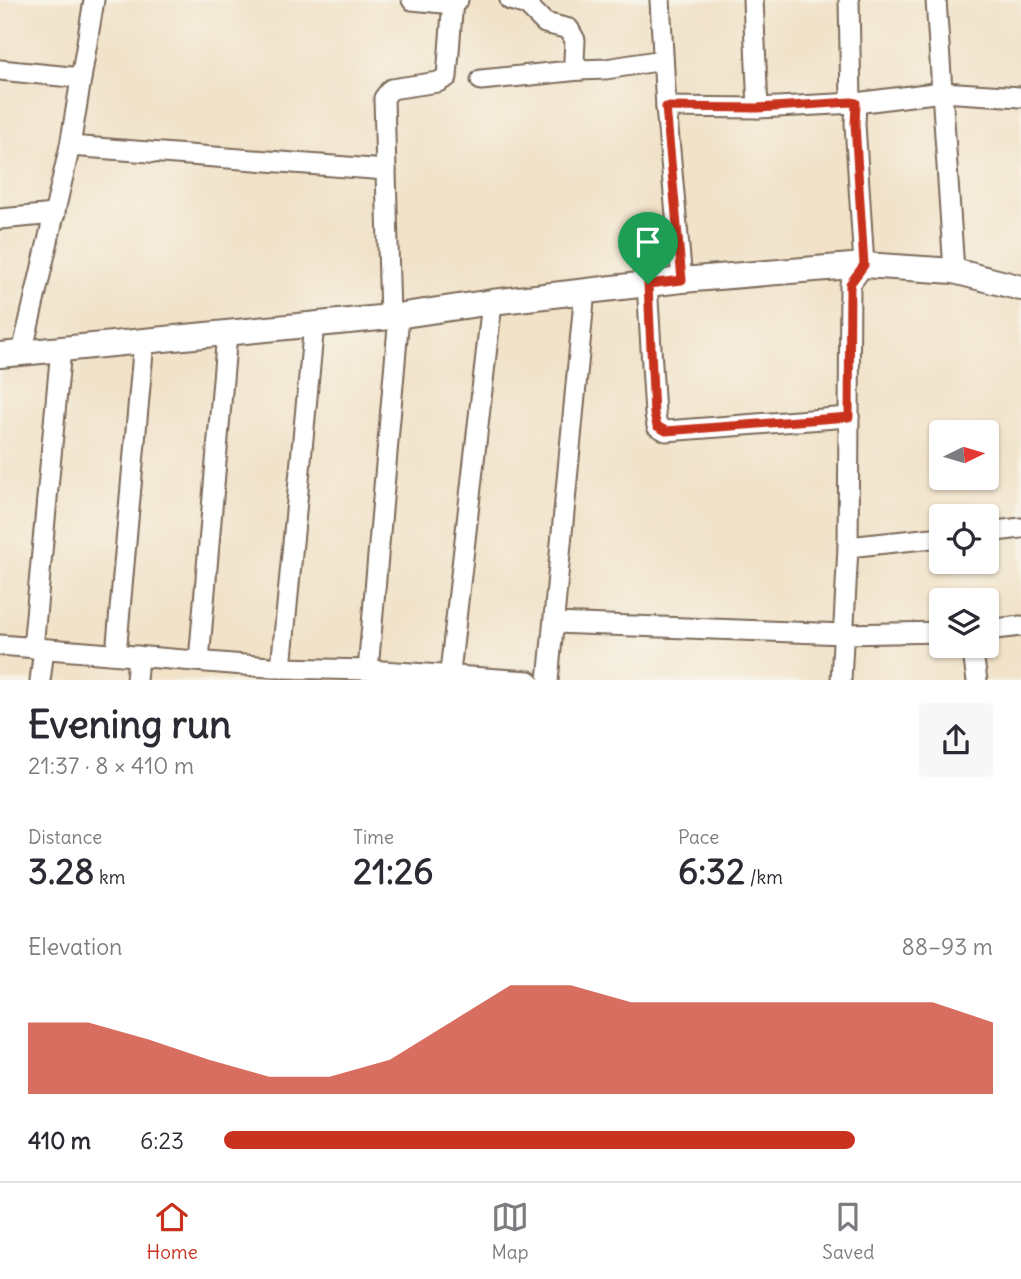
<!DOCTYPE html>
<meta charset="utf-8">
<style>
:root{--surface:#fff;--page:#f7f7f7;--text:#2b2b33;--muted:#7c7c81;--line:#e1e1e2;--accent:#c8321e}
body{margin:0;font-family:Delius,sans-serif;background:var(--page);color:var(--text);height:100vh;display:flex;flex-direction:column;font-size:26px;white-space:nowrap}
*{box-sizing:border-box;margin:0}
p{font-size:23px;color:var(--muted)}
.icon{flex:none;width:38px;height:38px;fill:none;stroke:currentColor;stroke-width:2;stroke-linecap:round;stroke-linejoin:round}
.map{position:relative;height:680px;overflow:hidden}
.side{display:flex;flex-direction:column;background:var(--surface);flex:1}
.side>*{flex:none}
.needle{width:46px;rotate:85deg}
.controls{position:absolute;left:929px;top:420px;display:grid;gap:14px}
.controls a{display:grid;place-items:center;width:70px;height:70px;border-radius:7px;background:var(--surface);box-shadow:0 2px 5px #0004;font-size:35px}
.pin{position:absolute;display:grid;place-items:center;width:60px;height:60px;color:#fff;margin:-72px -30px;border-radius:50% 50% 50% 0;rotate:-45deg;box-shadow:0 0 7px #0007}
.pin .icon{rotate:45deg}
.round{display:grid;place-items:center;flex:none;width:74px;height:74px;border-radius:7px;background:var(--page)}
.overview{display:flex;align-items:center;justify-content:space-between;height:119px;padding:0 28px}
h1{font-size:38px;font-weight:800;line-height:52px}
.figures{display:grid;grid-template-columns:repeat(3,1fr);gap:10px;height:119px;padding:7px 28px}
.figures div{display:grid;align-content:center}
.figures b{font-size:35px;font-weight:800}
.figures small{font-size:19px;font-weight:400}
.figures p{font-size:19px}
.chart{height:196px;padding:14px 28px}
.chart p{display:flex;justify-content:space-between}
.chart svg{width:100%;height:126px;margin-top:7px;fill:var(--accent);opacity:.7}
ul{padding:0 28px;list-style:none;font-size:23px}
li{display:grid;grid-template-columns:112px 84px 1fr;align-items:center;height:52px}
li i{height:18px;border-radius:9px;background:var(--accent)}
.menu{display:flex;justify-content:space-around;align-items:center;height:98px;border-top:2px solid var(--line);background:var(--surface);font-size:19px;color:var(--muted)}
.menu a{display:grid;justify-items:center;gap:4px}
.menu .active{color:var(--accent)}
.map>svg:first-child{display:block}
</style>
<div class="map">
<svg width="1021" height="681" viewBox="0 0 1021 681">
<rect width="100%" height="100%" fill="#f7f3e8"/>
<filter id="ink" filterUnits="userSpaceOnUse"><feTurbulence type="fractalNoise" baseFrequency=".0143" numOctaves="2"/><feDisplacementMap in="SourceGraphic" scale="14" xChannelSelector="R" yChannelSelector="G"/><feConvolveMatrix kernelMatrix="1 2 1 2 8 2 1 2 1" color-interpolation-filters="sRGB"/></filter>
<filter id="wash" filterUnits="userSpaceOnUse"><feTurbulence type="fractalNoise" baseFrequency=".00686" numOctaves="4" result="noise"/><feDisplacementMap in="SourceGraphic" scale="28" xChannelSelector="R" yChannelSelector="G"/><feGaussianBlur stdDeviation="1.57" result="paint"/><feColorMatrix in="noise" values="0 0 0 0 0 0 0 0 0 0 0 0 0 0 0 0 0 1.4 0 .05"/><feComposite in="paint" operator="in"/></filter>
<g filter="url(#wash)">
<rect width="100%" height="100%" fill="#f1e2c8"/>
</g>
<g filter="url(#ink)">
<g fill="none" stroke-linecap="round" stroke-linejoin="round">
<g stroke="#7b6a5a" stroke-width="23">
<g id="minor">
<path d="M412 0 453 4 458 0"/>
<path d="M510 0 527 5 545 23 569 29 575 40 574 60 580 70 606 69 663 60"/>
<path d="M660 0 666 107 682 280"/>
<path d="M753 0 758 108"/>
<path d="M849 0 851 102"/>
<path d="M936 0 954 271"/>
<path d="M0 70 81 78"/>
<path d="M481 80 580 70"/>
<path d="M666 107 758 108 856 103 942 92 1021 97"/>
<path d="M70 146 386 170"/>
<path d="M0 219 55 214"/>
<path d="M647 283 655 414 657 426 666 431 849 417"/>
<path d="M390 317 384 98 391 89 438 82 447 77 453 0"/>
<path d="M22 353 70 146 94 0"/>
<path d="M987 532 1021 528"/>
<path d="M848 547 942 537"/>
<path d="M554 623 844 634 942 632"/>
<path d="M987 630 1021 626"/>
<path d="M0 645 281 668 368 670 529 681"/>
<path d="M972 646 977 681"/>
<path d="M33 648 61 349"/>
<path d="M116 654 144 341"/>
<path d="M199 661 227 333"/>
<path d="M281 668 314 324"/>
<path d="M368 670 399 316"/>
<path d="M40 681 44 649"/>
<path d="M136 681 138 656"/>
<path d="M449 681 492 302"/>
<path d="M548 681 585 290"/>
<path d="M841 681 848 547 850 284 864 265 855 124 856 103"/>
</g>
</g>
<g stroke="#7b6a5a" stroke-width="28">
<path id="tertiary" d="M0 355 390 317 492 302 682 280 864 265 954 271 1021 288"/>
</g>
<use href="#minor" stroke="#fff" stroke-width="19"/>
<use href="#tertiary" stroke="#fff" stroke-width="24"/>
</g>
</g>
<g fill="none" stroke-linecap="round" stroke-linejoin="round" filter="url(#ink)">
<g stroke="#fff" stroke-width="14">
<path id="route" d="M851 102 856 103 855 124 864 265 850 284 849 417 666 431 657 426 654 414 648 284 682 280 666 107 758 108Z"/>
</g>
<use href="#route" stroke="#c8321e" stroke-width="9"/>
</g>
</svg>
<div class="controls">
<a><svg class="needle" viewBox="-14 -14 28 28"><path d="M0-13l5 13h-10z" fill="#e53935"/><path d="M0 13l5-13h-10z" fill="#7c7c81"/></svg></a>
<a><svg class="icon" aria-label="locate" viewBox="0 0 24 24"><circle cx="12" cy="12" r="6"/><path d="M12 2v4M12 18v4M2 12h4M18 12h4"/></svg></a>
<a><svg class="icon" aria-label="layers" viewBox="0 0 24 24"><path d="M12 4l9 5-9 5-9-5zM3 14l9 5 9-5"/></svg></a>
</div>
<div class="pin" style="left:648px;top:284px;background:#1e9e55"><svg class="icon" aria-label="arrive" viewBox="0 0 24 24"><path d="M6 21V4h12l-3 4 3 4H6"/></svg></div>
</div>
<section class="side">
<div class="overview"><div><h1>Evening run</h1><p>21:37 · 8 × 410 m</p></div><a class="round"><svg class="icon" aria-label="share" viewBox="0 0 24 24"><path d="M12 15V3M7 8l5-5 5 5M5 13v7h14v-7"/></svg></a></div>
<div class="figures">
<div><p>Distance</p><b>3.28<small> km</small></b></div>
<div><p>Time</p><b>21:26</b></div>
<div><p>Pace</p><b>6:32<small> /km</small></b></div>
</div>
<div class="chart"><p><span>Elevation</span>88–93 m</p>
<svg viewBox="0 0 160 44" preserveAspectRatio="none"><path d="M0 44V19L10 19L20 25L30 32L40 38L50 38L60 32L70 19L80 6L90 6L100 12L110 12L120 12L130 12L140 12L150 12L160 19V44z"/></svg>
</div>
<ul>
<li><b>410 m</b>6:23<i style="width:82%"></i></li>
</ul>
</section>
<nav class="menu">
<a class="active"><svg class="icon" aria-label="home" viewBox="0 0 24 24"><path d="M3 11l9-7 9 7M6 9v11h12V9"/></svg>Home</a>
<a><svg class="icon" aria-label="map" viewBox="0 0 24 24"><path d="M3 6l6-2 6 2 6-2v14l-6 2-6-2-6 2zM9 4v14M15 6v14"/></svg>Map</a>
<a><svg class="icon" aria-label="saved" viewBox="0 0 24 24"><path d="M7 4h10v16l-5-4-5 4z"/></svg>Saved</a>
</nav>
